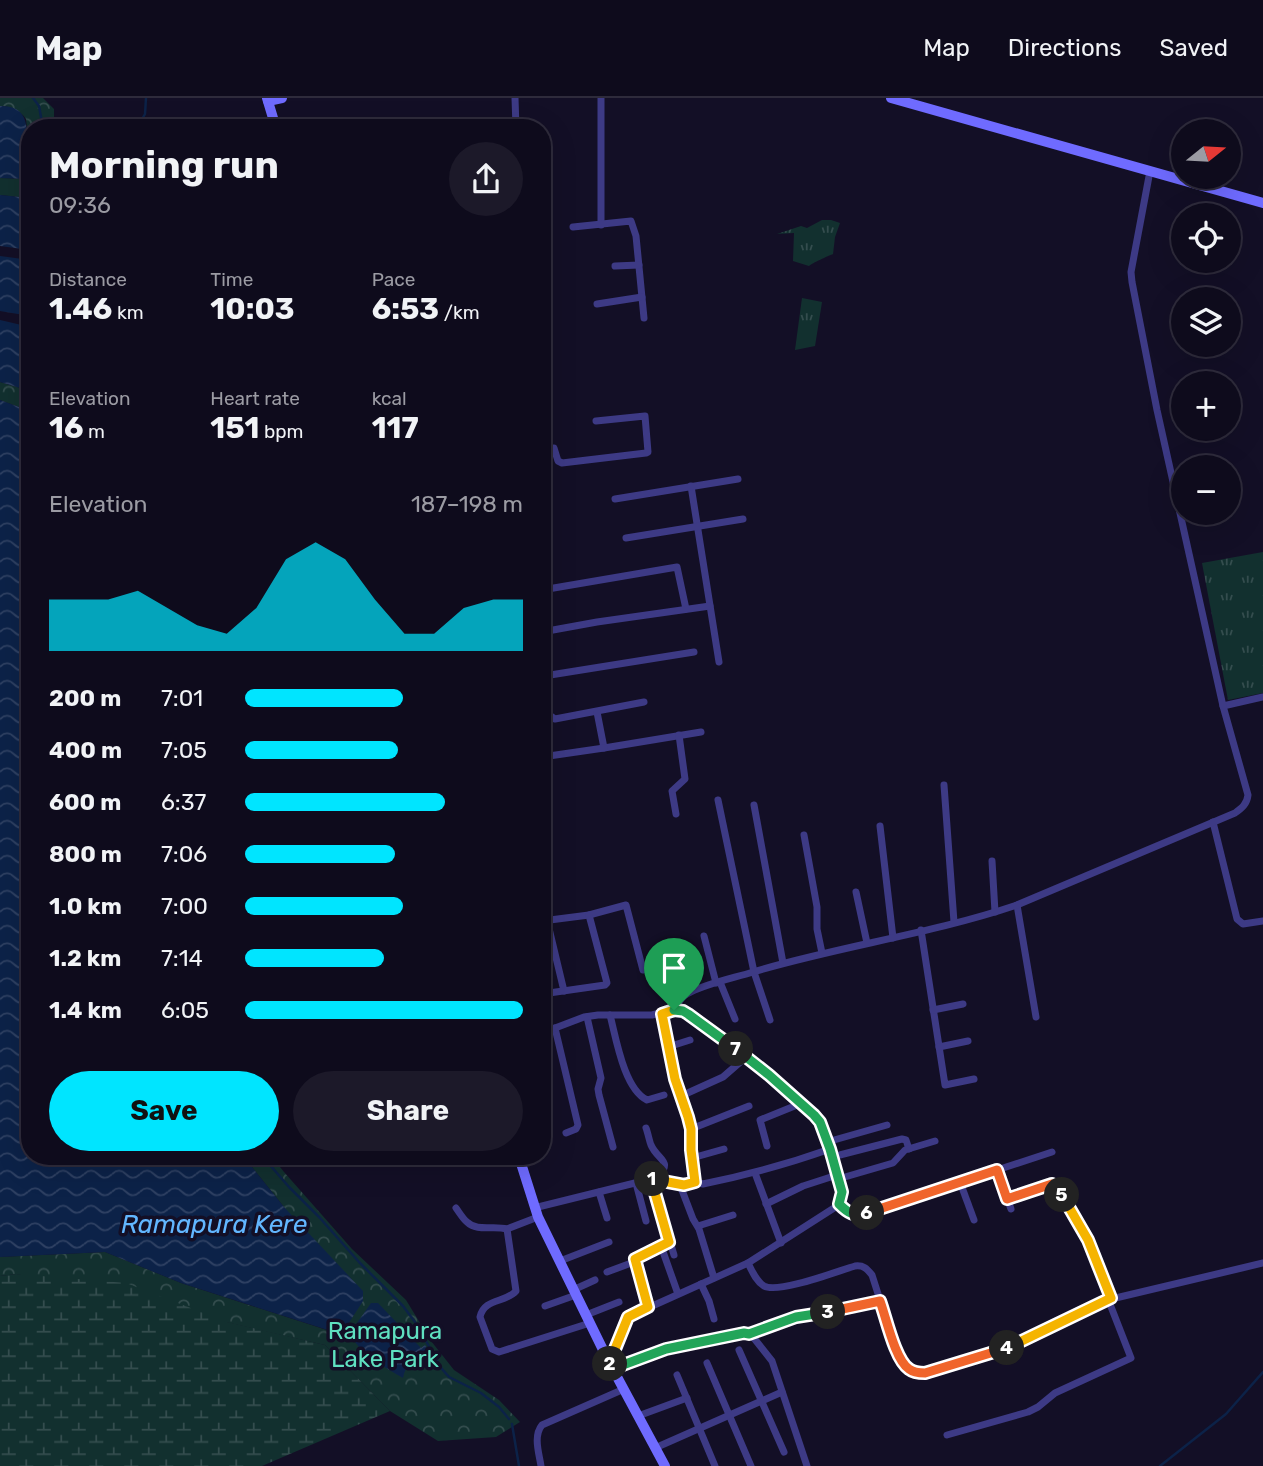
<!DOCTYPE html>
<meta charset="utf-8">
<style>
:root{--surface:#0e0b1c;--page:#1c1929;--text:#f1f3f6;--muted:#9b9ba3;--line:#2e2b3b;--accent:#00e5ff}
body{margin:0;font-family:Rubik,sans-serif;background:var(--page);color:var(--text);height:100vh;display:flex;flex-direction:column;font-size:26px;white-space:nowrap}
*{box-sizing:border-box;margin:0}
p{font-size:23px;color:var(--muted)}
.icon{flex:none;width:38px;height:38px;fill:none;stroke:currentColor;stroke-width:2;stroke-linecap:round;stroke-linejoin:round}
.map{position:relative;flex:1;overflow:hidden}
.drawer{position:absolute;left:21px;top:21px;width:530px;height:1046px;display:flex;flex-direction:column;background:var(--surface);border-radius:28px;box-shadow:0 7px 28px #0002,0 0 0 2px var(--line)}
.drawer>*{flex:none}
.needle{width:46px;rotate:72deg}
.tools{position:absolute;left:1171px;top:21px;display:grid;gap:14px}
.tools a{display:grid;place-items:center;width:70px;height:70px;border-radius:50%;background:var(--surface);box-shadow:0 7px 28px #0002,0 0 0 2px var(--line);font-size:35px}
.pin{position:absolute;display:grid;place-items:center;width:60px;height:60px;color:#fff;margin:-72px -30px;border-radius:50% 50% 50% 0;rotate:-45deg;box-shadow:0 0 7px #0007}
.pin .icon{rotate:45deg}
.km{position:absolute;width:35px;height:35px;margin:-18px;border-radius:50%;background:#222;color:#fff;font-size:19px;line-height:35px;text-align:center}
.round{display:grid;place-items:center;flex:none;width:74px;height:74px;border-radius:37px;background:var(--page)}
.head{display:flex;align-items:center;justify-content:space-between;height:119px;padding:0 28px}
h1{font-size:38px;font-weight:700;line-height:52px}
.metrics{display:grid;grid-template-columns:repeat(3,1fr);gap:10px;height:119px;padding:7px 28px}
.metrics div{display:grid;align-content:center}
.metrics b{font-size:30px;font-weight:700}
.metrics small{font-size:19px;font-weight:400}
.metrics p{font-size:19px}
.chart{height:196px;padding:14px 28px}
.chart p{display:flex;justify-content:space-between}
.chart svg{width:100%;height:126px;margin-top:7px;fill:var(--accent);opacity:.7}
.button{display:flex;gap:14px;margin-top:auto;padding:14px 28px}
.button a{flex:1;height:80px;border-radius:42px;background:var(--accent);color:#111;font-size:28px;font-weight:700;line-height:80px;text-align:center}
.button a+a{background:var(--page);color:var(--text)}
ul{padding:0 28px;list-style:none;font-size:23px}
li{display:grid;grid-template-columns:112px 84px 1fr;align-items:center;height:52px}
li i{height:18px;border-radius:9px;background:var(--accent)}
header{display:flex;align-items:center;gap:42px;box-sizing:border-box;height:98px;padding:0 35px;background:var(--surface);border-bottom:2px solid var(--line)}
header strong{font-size:33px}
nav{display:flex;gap:38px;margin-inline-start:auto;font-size:24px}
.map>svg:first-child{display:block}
</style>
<header>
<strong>Map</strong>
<nav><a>Map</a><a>Directions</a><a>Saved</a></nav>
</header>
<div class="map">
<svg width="1263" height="1368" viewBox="0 0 1263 1368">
<defs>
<pattern id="grass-tufts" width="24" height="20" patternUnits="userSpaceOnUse" patternTransform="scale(1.75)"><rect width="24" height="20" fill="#12302f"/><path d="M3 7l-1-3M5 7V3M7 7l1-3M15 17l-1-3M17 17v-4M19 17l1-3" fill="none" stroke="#344d4e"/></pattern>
<pattern id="forest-crowns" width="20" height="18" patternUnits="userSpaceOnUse" patternTransform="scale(1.75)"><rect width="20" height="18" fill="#12302f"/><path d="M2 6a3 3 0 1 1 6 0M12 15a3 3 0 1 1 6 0" fill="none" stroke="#344d4e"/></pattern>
<pattern id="wetland-marsh" width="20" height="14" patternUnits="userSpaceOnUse" patternTransform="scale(1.75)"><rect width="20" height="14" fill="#12302f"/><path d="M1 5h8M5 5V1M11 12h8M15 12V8" fill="none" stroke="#344d4e"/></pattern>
<pattern id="water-waves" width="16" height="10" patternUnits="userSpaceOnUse" patternTransform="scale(1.75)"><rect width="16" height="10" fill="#0c2248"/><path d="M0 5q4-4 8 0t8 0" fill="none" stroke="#2f4163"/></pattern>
</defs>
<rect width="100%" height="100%" fill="#130f26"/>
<g fill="url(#grass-tufts)">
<path d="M822 122H831L840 125 835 139 833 156C828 158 812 165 809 168L793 163 794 135 777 136 801 128 807 130Z"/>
<path d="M802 200 822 204 815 248 795 252Z"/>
<path d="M1263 454V595L1228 602 1202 465Z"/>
</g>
<g fill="url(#forest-crowns)">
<path d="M0 0H43L54 11V30H30V56L26 21C20 12 10 8 0 8Z"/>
<path d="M0 80 30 81V100L0 97Z"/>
<path d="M0 284 30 293V313L0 302Z"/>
<path d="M244 1059H272L284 1074 352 1151 406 1202 431 1243 454 1272 499 1302 520 1324 496 1339 438 1343 390 1313 325 1247 17 1176 0 1178V1159L105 1154 181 1185 333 1234 284 1109Z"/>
</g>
<path fill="url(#wetland-marsh)" d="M16 1176 126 1185 227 1224 325 1247 390 1313 262 1368H0V1178Z"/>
<g fill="url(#water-waves)">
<path d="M0 8C24 8 26 20 28 41 30 54 30 67 30 81L0 80Z"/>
<path d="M0 97 30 100V152L0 148Z"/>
<path d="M0 158 30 162V218L0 213Z"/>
<path d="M0 222 30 229V293L0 284Z"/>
<path d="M0 302 30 313V1059H244L284 1109 363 1193V1203L345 1231 334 1234 181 1185 105 1154 0 1159Z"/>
<path d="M371 1205H378L421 1250 425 1247 433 1260C418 1257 406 1264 403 1280 386 1270 357 1254 350 1235Z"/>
</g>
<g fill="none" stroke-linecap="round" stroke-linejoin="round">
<g stroke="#0c2248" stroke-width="2.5">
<path d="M33 0 39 8 43 30"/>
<path d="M137 30 145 16 146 0"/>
<path d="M263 1059 289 1089 320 1120 359 1164 403 1208 415 1224 442 1271 449 1279 481 1295 499 1309 509 1321"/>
<path d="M512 1326 519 1368"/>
<path d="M1160 1368 1226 1316 1263 1274"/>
</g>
<g stroke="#3d3a85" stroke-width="7">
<path d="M515 0 516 30"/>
<path d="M601 127V0"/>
<path d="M573 129 631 123 636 138 644 220"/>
<path d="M615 168 639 167"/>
<path d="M597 206 642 199"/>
<path d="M542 351 554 350 558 363 562 365 646 355 648 354 645 318 596 323"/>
<path d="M691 388 719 564"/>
<path d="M615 401 738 381"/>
<path d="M626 440 743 421"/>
<path d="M542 492 677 469 686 511"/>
<path d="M542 534 597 524 710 508"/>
<path d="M542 568 549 617 555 621 644 604"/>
<path d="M544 578 694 554"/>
<path d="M1223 608 1263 599"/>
<path d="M597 614 604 650 701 634"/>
<path d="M542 659 604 650"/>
<path d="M944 687 954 824"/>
<path d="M718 702 754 874 770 922"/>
<path d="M754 707 783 865"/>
<path d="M676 716 672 693 685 681 679 637"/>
<path d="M1213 724 1237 821 1243 826 1263 823"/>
<path d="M880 728 893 840"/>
<path d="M804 737 817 809V831L822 855"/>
<path d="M992 763 995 814"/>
<path d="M856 794 867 845"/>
<path d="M1017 807 1036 919"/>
<path d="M547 822 564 893"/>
<path d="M542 823 589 817 626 807 643 872"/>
<path d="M921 832 945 987 974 981"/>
<path d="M704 838 716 885"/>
<path d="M720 884 735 921"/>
<path d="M542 896 605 887 607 885 589 817"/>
<path d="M674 912C678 905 680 900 687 896 704 886 734 880 753 874 840 848 931 836 1017 807L1235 715C1242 710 1247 706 1248 697L1223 608 1157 312 1132 184 1131 174 1150 73"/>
<path d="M933 912 963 906"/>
<path d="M662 916 675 981 688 1019 691 1031V1052L695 1084 703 1086C747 1077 788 1066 830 1051"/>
<path d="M610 917C616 940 624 991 647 1002L664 997"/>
<path d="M587 919 601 980 598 991 599 997 613 1049"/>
<path d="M555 930 578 1027 576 1031 566 1035"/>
<path d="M542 935 584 919 598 917H652L671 912 683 913 746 959 815 1017C823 1028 842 1081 841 1096 841 1103 839 1106 834 1110L748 1165 630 1218 608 1262"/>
<path d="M668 949 690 942"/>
<path d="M939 949 968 943"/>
<path d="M681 998 723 979 746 959"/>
<path d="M646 1030C648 1035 649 1042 651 1047 658 1063 674 1062 657 1081"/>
<path d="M691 1031 749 1008"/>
<path d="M827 1044 887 1027"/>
<path d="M767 1048 760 1022 802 1005"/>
<path d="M832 1059 902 1041 906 1042 909 1051"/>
<path d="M692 1060 724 1051"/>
<path d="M441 1062 453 1059"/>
<path d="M997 1072 1011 1111"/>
<path d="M755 1075 781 1145"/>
<path d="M651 1081 674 1157"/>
<path d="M838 1081 893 1065 905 1052 935 1043"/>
<path d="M960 1084 974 1122"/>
<path d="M636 1085 646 1123"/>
<path d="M680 1087 693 1121 699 1131 714 1180"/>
<path d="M599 1094 607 1120"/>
<path d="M1007 1101 1052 1086 1057 1089 1088 1142 1111 1200"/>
<path d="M766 1106 803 1088 837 1077"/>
<path d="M839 1106 849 1116 860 1117 1052 1054"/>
<path d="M456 1110C459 1114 463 1121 467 1124 477 1134 494 1127 507 1131"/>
<path d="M534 1110 651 1081 684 1087 695 1084"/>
<path d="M538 1119 507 1131 516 1193C506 1205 484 1200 480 1219L492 1251 499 1254 590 1225"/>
<path d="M698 1128 733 1117"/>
<path d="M661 1148 678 1196"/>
<path d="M560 1163 609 1144"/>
<path d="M748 1165C752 1173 756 1183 764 1188 778 1196 838 1173 855 1168 864 1167 867 1171 872 1177L897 1255C904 1269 910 1274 925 1275L999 1253 1018 1246 1103 1203 1263 1165"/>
<path d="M607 1174 634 1164"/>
<path d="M701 1186 709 1203 714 1221"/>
<path d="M573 1192 595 1182"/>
<path d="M545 1208 576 1197"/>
<path d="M648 1209 635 1161 669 1144"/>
<path d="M586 1217 619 1204"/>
<path d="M749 1236 796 1219 828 1214 880 1203"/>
<path d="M739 1252 784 1354"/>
<path d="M707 1265 751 1368"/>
<path d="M612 1271 666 1251 747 1235 753 1239 772 1263 807 1368"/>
<path d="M677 1277 715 1368"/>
<path d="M638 1318 687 1300"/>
<path d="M947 1337 1028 1314 1038 1309 1055 1295 1131 1260 1108 1201"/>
<path d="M655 1350 782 1294"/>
<path d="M541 1368C539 1355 533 1338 542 1327L624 1291"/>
</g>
<g stroke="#6f6bff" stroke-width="10">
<path d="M267 0 276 30"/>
<path d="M891 0 1263 105"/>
<path d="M268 3 282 0"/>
<path d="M519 1059 538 1119 608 1262 665 1368"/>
</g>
</g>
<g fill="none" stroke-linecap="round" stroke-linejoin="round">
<g stroke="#fff" stroke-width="14">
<path id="split-1" d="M652 1081 684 1087 695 1084 691 1052V1031L688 1019 675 981 662 916 674 912"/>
</g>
<g stroke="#fff" stroke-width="14">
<path id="split-2" d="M610 1266 608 1262 615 1251 628 1219 648 1209 635 1161 669 1144 651 1081H652"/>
</g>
<g stroke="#fff" stroke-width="14">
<path id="split-3" d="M610 1266 612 1271 666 1251 744 1235 749 1236 796 1219 828 1214"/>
</g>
<g stroke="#fff" stroke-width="14">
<path id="split-4" d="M828 1214 880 1203C886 1219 895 1262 909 1271 914 1275 920 1275 925 1275L1007 1250"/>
</g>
<g stroke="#fff" stroke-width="14">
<path id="split-5" d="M1007 1250 1111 1200 1088 1142 1062 1097"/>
</g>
<g stroke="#fff" stroke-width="14">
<path id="split-6" d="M867 1115 997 1072 1007 1101 1052 1086 1057 1089 1062 1097"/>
</g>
<g stroke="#fff" stroke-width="14">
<path id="split-7" d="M736 951 769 977 814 1017 820 1024 830 1051 842 1094 839 1106C848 1115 854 1119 867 1115"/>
</g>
<g stroke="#fff" stroke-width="14">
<path id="split-8" d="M674 912 683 913 688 916 736 951"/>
</g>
<use href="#split-1" stroke="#f5b400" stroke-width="9"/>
<use href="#split-2" stroke="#f5b400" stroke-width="9"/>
<use href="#split-3" stroke="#22a559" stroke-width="9"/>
<use href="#split-4" stroke="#f0652b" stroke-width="9"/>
<use href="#split-5" stroke="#f5b400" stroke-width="9"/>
<use href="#split-6" stroke="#f0652b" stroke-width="9"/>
<use href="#split-7" stroke="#22a559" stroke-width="9"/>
<use href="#split-8" stroke="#22a559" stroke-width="9"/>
</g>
<g text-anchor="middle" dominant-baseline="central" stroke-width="7" stroke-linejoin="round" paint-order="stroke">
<g font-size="24" fill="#5fe0c0" stroke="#130f26">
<text x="385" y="1233">Ramapura<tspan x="385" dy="28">Lake Park</tspan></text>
</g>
<g font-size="26" font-style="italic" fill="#62b6ff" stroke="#130f26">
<text x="214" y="1126">Ramapura Kere</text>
</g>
</g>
</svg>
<div class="tools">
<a><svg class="needle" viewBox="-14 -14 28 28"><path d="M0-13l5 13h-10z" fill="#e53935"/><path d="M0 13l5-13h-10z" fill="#9b9ba3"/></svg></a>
<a><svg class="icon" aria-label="locate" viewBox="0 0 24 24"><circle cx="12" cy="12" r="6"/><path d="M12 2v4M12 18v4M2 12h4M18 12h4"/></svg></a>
<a><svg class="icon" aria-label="layers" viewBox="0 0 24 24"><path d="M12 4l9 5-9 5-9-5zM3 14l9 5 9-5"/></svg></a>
<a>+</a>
<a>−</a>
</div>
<div class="pin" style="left:674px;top:912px;background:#1e9e55"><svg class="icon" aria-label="arrive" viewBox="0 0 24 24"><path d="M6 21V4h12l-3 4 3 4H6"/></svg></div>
<b class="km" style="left:652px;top:1081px">1</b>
<b class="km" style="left:610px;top:1266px">2</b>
<b class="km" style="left:828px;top:1214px">3</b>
<b class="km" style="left:1007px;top:1250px">4</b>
<b class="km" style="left:1062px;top:1097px">5</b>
<b class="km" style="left:867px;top:1115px">6</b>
<b class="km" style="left:736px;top:951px">7</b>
<section class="drawer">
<div class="head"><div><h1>Morning run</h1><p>09:36</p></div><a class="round"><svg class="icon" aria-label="share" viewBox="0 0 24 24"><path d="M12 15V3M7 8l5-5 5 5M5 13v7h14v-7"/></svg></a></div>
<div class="metrics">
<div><p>Distance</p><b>1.46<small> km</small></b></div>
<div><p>Time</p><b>10:03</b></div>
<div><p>Pace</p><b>6:53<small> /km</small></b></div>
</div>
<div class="metrics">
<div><p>Elevation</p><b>16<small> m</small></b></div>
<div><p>Heart rate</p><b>151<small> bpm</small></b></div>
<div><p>kcal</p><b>117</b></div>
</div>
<div class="chart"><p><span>Elevation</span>187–198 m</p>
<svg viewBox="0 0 160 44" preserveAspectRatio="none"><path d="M0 44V26L10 26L20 26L30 23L40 29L50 35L60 38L70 29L80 12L90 6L100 12L110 26L120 38L130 38L140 29L150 26L160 26V44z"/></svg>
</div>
<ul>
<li><b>200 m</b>7:01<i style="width:57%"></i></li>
<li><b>400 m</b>7:05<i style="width:55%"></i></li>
<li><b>600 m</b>6:37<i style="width:72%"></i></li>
<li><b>800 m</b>7:06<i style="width:54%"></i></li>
<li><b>1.0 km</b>7:00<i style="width:57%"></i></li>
<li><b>1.2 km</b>7:14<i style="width:50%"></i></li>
<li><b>1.4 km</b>6:05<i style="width:100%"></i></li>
</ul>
<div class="button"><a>Save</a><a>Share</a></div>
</section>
</div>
